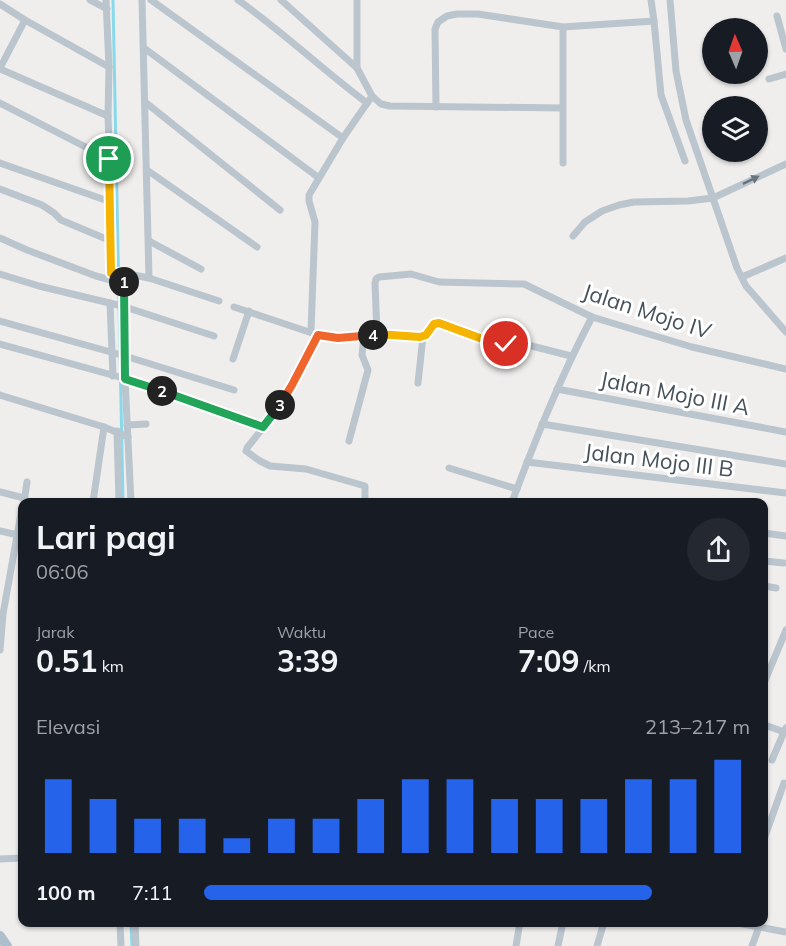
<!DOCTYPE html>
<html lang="id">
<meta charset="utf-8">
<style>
:root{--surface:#171b24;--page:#242831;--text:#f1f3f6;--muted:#9ea1a6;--accent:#2563eb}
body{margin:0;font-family:Mulish,sans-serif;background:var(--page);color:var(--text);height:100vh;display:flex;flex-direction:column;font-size:22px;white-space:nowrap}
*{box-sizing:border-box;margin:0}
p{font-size:20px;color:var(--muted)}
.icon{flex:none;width:33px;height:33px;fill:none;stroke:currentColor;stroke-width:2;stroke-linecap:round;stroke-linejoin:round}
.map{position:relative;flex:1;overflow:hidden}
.side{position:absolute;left:18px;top:498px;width:750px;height:429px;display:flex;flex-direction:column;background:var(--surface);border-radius:12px;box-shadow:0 2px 4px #0004}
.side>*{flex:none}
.needle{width:39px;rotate:358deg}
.controls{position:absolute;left:702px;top:18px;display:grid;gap:12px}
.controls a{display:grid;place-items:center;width:66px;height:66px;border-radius:50%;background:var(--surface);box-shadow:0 2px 4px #0004;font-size:30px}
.pin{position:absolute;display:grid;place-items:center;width:51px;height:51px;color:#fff;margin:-26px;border:3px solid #fff;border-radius:50%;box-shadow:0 2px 6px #0007}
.km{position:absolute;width:30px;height:30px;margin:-15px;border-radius:50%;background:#222;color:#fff;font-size:16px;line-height:30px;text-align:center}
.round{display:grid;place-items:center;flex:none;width:63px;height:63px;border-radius:32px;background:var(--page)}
.head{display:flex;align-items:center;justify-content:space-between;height:102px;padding:0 18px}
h1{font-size:33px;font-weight:700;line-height:45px}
.metrics{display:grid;grid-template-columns:repeat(3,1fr);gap:9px;height:102px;padding:6px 18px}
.metrics div{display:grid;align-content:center}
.metrics b{font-size:30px;font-weight:700}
.metrics small{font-size:16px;font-weight:400}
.metrics p{font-size:16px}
.chart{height:168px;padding:12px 18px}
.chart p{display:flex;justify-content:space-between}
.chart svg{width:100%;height:108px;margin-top:6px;stroke:var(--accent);stroke-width:6}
ul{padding:0 18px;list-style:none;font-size:20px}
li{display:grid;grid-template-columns:96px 72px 1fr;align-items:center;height:45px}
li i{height:15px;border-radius:8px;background:var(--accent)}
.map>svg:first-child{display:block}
</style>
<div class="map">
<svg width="786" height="946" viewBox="0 0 786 946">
<rect width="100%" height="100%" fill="#f0eded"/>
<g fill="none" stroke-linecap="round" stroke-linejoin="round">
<g stroke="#88d9eb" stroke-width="3">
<path d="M113 0 123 502"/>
<path d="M131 922 132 946"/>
</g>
<g stroke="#bbc5cd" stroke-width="7">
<path d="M90 0 107 9"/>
<path d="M142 0 149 278"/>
<path d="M151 0 343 138"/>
<path d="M238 0C283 32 323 70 367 103"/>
<path d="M281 0 357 68 372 96 381 104 390 106 562 108"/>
<path d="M651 0 654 21 661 95 685 161"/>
<path d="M670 0 676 71 686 120 737 268 746 286 786 332"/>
<path d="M0 4 25 20 109 67"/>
<path d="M777 16 786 49"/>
<path d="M563 27V163"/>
<path d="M144 48 319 178"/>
<path d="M0 68 25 20"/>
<path d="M357 68V0"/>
<path d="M0 69 108 116"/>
<path d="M769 79 786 74"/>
<path d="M145 102 280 210"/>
<path d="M0 103 109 159"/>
<path d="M436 107 435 29 438 22 447 16 457 14H478L563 27 654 21"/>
<path d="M0 163 111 202"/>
<path d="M147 170 257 247"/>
<path d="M0 189 42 205 54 213 61 220 111 241"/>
<path d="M573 236 585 222 602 211 619 205 634 202 688 201 713 198 786 164"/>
<path d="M0 238 27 250 96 276 111 280V202L108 116 109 67 106 0"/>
<path d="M149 241 201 269"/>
<path d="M0 274 39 286 122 306 214 336"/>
<path d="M742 277 786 258"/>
<path d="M110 303 113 376"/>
<path d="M234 307 318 335 338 338 364 336 377 334 420 337 426 335 434 324 439 323 497 344 520 343 571 356"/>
<path d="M0 321 125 356 234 390"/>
<path d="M311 331 315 222 309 201V195L343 138 372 96"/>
<path d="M377 334 375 283 376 279 379 277 411 274 439 282 520 284H524L592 317 692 347 786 369"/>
<path d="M318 335 292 385 277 410 247 448 246 451 260 461 270 466 306 469 365 486V502"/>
<path d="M0 344 123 378 263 427"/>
<path d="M233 359 249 311"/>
<path d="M418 383 423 336"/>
<path d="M557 389 786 432"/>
<path d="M0 395 104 427 128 437"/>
<path d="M542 424 786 464"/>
<path d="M127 425 146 424"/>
<path d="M117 431 119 502"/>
<path d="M349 441 368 370 362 355 364 336"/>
<path d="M527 462 786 493"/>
<path d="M449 468 517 489"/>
<path d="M0 492 24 498"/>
<path d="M24 502 27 482"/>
<path d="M93 502 104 427"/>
<path d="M131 502 125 379V307L123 273 149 278 219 301"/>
<path d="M512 502C536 438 560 378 592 317"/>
<path d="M0 531 18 535"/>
<path d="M764 533 786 536"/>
<path d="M764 561 784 563"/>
<path d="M764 586 776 588"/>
<path d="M0 650 3 614 22 508"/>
<path d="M764 683 786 630"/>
<path d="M765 725 784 732 786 728"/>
<path d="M772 760 784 732"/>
<path d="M764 839 784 783"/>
<path d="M0 859 22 858"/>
<path d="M120 922 121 946"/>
<path d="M135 922 136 946"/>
<path d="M732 922 786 932"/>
<path d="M516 946 520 922"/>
<path d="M558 946 563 922"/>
<path d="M597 946 604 922"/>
<path d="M752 946 759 927"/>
</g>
<path stroke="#adbecc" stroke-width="10" d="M0 936 7 946"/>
</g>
<defs><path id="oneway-solid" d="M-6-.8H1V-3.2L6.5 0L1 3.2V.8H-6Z" transform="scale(1.5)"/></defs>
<use fill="#69747c" href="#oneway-solid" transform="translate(751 180) rotate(-26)"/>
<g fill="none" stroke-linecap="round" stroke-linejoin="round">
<g stroke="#fff" stroke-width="12">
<path id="split-1" d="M109 159 111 273H123L124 282"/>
</g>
<g stroke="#fff" stroke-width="12">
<path id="split-2" d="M124 282 125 379 162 391"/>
</g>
<g stroke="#fff" stroke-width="12">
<path id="split-3" d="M162 391 263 427 280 405"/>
</g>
<g stroke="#fff" stroke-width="12">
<path id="split-4" d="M280 405 292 385 318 335 338 338 373 335"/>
</g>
<g stroke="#fff" stroke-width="12">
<path id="split-5" d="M373 335 377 334 420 337 426 335 434 324 439 323 496 344H506"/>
</g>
<use href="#split-1" stroke="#f5b400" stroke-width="8"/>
<use href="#split-2" stroke="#22a559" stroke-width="8"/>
<use href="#split-3" stroke="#22a559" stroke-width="8"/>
<use href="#split-4" stroke="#f0652b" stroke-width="8"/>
<use href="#split-5" stroke="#f5b400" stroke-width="8"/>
</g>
<g text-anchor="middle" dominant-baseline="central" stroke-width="6" stroke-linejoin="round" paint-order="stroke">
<g font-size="22" fill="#46515a" stroke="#fff">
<text transform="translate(647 311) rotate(18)">Jalan Mojo IV</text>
<text transform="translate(675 393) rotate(11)">Jalan Mojo III A</text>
<text transform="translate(659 460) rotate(7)">Jalan Mojo III B</text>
</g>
</g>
</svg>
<div class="controls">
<a><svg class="needle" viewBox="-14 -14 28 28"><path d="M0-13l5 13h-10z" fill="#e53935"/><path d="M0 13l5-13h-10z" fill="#9ea1a6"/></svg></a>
<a><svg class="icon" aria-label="layers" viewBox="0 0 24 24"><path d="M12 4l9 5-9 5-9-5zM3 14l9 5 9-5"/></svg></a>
</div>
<div class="pin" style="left:109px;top:159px;background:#1e9e55"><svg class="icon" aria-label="arrive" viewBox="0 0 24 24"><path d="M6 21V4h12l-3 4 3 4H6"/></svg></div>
<div class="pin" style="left:506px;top:344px;background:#d93025"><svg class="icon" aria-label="check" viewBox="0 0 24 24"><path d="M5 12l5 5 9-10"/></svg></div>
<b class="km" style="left:124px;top:282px">1</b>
<b class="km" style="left:162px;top:391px">2</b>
<b class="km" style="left:280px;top:405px">3</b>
<b class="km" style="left:373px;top:335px">4</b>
<section class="side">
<div class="head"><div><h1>Lari pagi</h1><p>06:06</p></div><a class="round"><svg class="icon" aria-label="share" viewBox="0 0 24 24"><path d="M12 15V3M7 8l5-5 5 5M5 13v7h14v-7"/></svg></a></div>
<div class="metrics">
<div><p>Jarak</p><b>0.51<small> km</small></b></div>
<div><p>Waktu</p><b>3:39</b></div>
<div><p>Pace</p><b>7:09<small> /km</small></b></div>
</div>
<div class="chart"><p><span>Elevasi</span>213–217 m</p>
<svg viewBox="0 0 160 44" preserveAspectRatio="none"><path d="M5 44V14M15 44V22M25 44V30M35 44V30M45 44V38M55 44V30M65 44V30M75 44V22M85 44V14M95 44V14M105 44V22M115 44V22M125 44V22M135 44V14M145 44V14M155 44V6"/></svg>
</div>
<ul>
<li><b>100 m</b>7:11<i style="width:82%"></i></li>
</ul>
</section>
</div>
